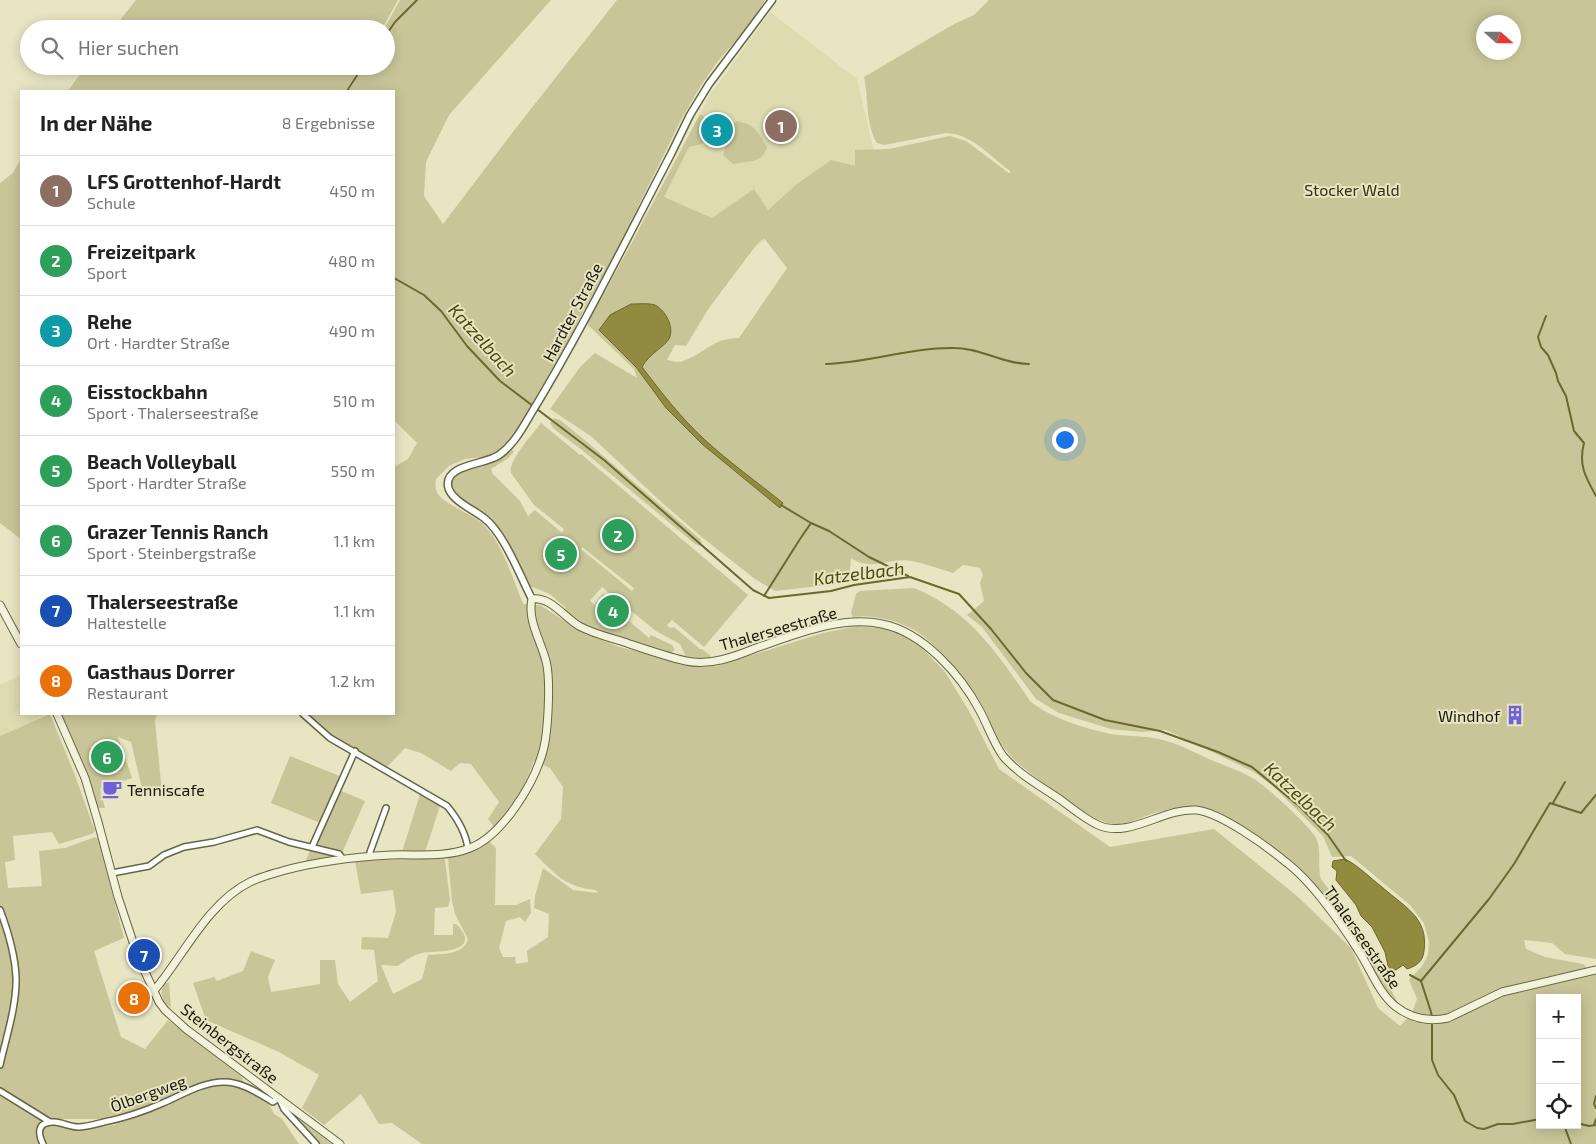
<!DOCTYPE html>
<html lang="de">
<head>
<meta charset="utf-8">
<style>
	body { margin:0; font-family:"Exo 2",sans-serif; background:#f2f2f2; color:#222 }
	.controls { position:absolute; right:15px; bottom:15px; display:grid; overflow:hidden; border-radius:0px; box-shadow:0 2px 12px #0003 }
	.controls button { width:45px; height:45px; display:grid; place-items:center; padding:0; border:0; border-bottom:1px solid #e0e0e0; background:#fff; color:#222; font:25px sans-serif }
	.compass { position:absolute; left:1476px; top:15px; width:45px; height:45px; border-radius:50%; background:#fff; box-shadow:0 2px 12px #0003; rotate:111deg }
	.you { position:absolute; left:1064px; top:439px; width:18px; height:18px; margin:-12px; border:4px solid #fff; border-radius:50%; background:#1a73e8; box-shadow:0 0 0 8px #1a73e833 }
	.badge { display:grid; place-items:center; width:32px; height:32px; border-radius:50%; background:#1a73e8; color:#fff; font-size:16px; font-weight:700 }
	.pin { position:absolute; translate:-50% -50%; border:2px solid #fff; box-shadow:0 1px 5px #0006 }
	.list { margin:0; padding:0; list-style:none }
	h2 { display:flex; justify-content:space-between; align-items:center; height:65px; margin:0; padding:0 20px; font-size:21px }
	h2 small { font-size:16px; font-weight:400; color:#767676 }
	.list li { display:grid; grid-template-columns:32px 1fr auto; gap:15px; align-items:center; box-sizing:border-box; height:70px; padding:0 20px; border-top:1px solid #e0e0e0 }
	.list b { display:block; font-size:19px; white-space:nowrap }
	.list p { margin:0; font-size:16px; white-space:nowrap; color:#767676 }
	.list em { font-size:16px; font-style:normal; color:#767676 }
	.icon { flex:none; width:28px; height:28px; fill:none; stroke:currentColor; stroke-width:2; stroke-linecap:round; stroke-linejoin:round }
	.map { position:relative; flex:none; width:1596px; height:1144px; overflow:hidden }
	.search { position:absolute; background:#fff; box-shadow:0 2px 12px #0003; left:20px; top:20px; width:375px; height:55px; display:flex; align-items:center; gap:12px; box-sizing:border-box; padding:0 18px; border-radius:28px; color:#767676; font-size:19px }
	.panel { position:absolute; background:#fff; box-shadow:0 2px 12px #0003; left:20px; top:90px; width:375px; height:625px; border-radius:0px }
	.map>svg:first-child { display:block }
	.built { fill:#dddbb0 }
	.green { fill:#c8c698; fill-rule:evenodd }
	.water { fill:#908b3e; stroke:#6c682f }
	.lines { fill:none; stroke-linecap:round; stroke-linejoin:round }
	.stream { stroke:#6c682f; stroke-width:2 }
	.minor-casing { stroke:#676546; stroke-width:8 }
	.tertiary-casing { stroke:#676546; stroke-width:9 }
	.secondary-casing { stroke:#676546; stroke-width:9 }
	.minor { stroke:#fff; stroke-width:5 }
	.tertiary { stroke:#fff; stroke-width:6 }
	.secondary { stroke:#f3f2da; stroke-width:7 }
	.labels { text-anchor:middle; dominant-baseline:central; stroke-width:4; stroke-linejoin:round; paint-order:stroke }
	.park-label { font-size:16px; fill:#33310f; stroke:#e7e5c2 }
	.street-label { font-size:16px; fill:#19180b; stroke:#e7e5c2 }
	.poi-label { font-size:16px; fill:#19180b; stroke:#e7e5c2; text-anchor:end }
	.water-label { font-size:18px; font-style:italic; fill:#4e4a0e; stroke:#e7e5c2 }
</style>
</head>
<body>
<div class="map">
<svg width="1596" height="1144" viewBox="0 0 1596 1144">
	<rect width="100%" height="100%" fill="#e7e5c2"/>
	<g class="built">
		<path d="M770,12L857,79L875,156L723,272L691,274L639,228L710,95Z"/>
		<path d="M21,675V714H49L0,736V685Z"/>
	</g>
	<g class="green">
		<path d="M136,0H398L382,29H113Z"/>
		<path d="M400,0H551L449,115L426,162L424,196L443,224L519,124L617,0H765L754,20L718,61L700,87L682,118L608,267L580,317L564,352L521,424L507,444L497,451L484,457L465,459L449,466L436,479C435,484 435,489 438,494C443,503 473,515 483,524C502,543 513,579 523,604L540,605L583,633L620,647L699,667L717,666L823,633L857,626L887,629L904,635L923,649L945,672L969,711L999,769L1110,847L1214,829L1297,896L1351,948L1378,1008L1400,1026L1412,1013L1417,999L1409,980L1422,966L1428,955L1429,942L1424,923L1410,905L1351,856L1332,857L1323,836L1273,786L1254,772L1166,730L1142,732L1111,729L1059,713L1036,699L982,627L967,615L984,601L980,583L983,575L980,568L963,565L953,573C940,569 926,564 912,561C890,557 872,572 851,558L849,581L828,585L775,591L755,579L703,538L659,500L592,437L550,409L580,367L595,353L637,378L634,369L588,325C588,318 603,296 607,288C639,230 670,172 700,114L707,119L714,137L702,144L689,147L664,197L712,218L754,189L768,210L797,184L831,160L855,166V150L889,149L950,136L966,141L1010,174V171C990,156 972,134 946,133L884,145L877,143C865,123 869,99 864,77L954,24L974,15L989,0H1596V959L1565,954L1552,943L1524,940L1526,949L1545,957L1583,964L1593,973L1596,972V1144H422L392,1123L379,1124L361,1094L324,1125L302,1108L319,1075L279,1052L206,1020L193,983L214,977L217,981L243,971L251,951L275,960L268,977L271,992L320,984V960H335L338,984L350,1002L378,981L374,950L361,949L362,937L388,938L396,912L393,890L361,894L355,861L443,858L445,860L450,900L448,907L435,908L434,935H453V924H456C459,927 464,932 465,937C468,954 430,951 422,953C412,955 405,961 398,966L381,965L393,994L422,979L428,955C442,954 464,955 468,939L455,914L452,901L448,859L449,857C464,854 476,849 488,840L496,848L495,905H516L530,899L531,913L525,922L520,917L506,921L499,948L503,957H515L516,964L528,962L527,951L548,937L549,914L534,908L535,896L543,868L573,890L598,893L596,890C565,887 556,875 535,854L561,819L563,787L550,768L534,761L523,789L495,828L488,819L499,802L471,764L460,763L451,771L421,753L405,748L387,767L361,753L357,748L348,745L328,733L306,714H394V467L408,459L417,443L394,420V91H349L364,66H386V29H384ZM1484,22H1514V52H1484ZM764,238L787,268L739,338C712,338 706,353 683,361C679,363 672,361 667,360L675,345L686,346L709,308L757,244ZM1540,998H1577V1125H1540Z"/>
		<path d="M86,66H361L346,91H68Z"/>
		<path d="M737,121C756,125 758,132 767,147C763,164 747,161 733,164L723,155L733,124Z"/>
		<path d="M21,159V539L0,523V183L13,173Z"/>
		<path d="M554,418L560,420L587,442L700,539L702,543L700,546L695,544L582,450L554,429L550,423Z"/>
		<path d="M541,423L580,455L581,454L748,595L704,647L672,620L667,625L670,628L674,627L700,649H702L711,656L710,659L686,657L680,644L656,631L630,610L618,623L595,604L603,594L618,607L625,599L621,603L602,587L590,601L619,625L623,621L626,624L629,621L649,638L651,635L672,645L675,650L669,653L583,625L563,610L566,608L550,594L530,586L525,581L498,528L458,497L451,484C456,469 478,469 492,463C499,459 505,454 511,449L514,452L507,459L491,469L493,474L520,501L528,516L535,510L562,533L564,529L534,505L511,473C508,460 533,434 541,423ZM582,547L634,588L632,591L581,549Z"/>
		<path d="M914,588C969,610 998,654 1030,701C1049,717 1081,727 1106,733C1123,737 1141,735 1159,739C1177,743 1194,752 1211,760C1226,766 1243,772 1256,780C1270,790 1308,824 1316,838C1322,850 1317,867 1321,879L1360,930L1398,1003C1380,991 1368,958 1356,940C1341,918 1323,893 1305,874C1284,852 1255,834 1229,818C1203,801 1174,806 1146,816C1136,820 1124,825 1113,824C1091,822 1041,781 1021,766C999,747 995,730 982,705C970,682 943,652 923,636C905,622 875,614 853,617L851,613L856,594L860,591Z"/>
		<path d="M50,714L74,773L95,831L92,834L59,844L52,832L13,836L15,860L5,862L8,888L42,886L39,851L65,848L95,837L98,839L124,938L94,951L121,1037L145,1049L168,1020L242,1077L246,1091L268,1102L274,1114L282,1119L299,1144H0V736ZM165,1098L170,1105L114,1125L74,1131L63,1119H99L138,1109Z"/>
		<path d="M60,714H157L155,721L162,793L144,797L131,742L118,737L132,778L100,789L105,808H98L77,752Z"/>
		<path d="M290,756L342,777L320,823L271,803Z"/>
		<path d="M339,790L365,801L342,853L318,847L315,845Z"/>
		<path d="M421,791L441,803L425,852H402Z"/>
		<path d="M311,849L337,856L305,862Z"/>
		<path d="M165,983H169L171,1008C163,1003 158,992 165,983Z"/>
		<path d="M292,1114L332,1144H319Z"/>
	</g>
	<g class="water">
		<path d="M631,304C638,304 649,303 655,305C665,310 675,327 669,339C665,346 648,355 642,367C661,392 681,418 705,440C729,462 757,482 783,503L780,508L702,444L666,408L636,367L599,330L610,315Z"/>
		<path d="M1345,859C1359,866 1369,877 1382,887C1403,906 1429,917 1424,951C1423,962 1416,966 1407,969L1403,965L1396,970H1391L1388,966L1385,952L1372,927L1361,916L1356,905L1336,880L1337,871L1332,867L1333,861Z"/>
	</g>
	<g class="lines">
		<g class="stream">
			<path d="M386,35L395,22L417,0"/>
			<path d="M347,91L363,66"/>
			<path d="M394,278L424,295L441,311L467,346L500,381L604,460L753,590L769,598L831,591L854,585L910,577L959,594L991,629L1026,673L1053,700L1105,720L1160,731L1218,752L1252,767L1300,807L1328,835L1346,861"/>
			<path d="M1546,316L1538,337L1541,347L1548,355L1556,373L1558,381L1566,396L1574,431L1584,443C1578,465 1586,478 1596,496"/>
			<path d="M826,364C869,363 911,347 955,348C981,348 1003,364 1029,364"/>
			<path d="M781,505L811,523L829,531L869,557L908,576"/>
			<path d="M764,596L800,539L811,523"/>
			<path d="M1553,803L1565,782"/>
			<path d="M1410,975L1421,981L1431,1012L1432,1017"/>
			<path d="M1421,981L1489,899L1514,864L1550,803L1581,813L1596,795"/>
			<path d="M1432,1022V1060L1438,1075L1454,1095L1465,1121L1477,1128L1484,1129L1498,1124H1513L1540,1119"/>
			<path d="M1596,1096L1594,1104L1596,1108"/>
			<path d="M1577,1123L1589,1126L1596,1125"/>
			<path d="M1564,1125L1571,1144"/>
			<path d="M1594,1125L1596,1119"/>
		</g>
		<defs>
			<g id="minor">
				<path d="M303,714L330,738L447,806C457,818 466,833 468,849"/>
				<path d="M312,847L355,751"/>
				<path d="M370,856V852L386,808"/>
				<path d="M112,873L149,866L164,855L184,847L214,842L257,830L289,842L339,854L342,858"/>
				<path d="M0,910C8,931 15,955 16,977C17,1005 6,1038 0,1065"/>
				<path d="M0,1091L50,1122"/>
				<path d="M43,1144C40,1138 37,1128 44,1124C54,1118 68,1127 78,1127C86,1127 96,1124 104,1122C124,1118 145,1111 163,1103C182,1095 202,1082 224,1082C242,1082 258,1093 273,1102L279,1098L284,1109L316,1144"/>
			</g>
			<path id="tertiary" d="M532,599C520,576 504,533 484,518C474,510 450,500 448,486C445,464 485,465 499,455C512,446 521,431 529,417C581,332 625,242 671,154L690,115L709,84L772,0"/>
			<g id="secondary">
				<path d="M0,605L21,644"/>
				<path d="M57,714L85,778L98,822L118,897L138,957L159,1002L165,1010L186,1029L340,1144"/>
				<path d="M153,992C183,957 207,903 250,882C260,877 272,874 282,871C318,861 354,857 391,855C417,854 445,858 470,848C502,836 534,784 543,751C548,733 551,680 546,661C541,641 527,620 532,599C550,596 564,617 579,626C592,633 607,637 621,641C642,648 664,656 686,661C710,666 734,657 756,648C794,635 842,615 882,624C923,632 961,675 980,711C988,726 993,742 1003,756C1018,774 1042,787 1061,800C1073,809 1085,819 1098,825C1129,839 1163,808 1196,810C1220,812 1268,847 1287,863C1312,882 1341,923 1358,950C1370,968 1378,992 1395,1006C1410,1018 1429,1022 1448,1018L1502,992L1596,970"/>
			</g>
		</defs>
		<use href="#minor" class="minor-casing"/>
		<use href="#tertiary" class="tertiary-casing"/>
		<use href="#secondary" class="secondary-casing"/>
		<use href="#minor" class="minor"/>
		<use href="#tertiary" class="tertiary"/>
		<use href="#secondary" class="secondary"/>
	</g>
	<defs>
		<symbol id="building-bare" viewBox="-9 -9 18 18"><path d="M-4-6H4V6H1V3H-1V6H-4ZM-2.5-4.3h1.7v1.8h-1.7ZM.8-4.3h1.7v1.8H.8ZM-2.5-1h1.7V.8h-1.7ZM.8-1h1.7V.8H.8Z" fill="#7060db" stroke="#e7e5c2" stroke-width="2.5" paint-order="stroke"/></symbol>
		<symbol id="cafe-bare" viewBox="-9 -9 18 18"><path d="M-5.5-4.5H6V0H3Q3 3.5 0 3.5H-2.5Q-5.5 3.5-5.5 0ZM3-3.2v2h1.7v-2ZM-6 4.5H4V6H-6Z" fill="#7060db" stroke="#e7e5c2" stroke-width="2.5" paint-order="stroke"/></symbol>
	</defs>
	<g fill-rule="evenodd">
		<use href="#building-bare" x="1501" y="701" width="28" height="28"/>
		<use href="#cafe-bare" x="98" y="775" width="28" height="28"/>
	</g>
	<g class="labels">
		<g class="park-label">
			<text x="1352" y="189">Stocker Wald</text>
		</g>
		<g class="street-label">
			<text transform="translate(572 312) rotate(-62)">Hardter Straße</text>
			<text transform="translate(778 628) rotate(-16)">Thalerseestraße</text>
			<text transform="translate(1363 937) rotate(55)">Thalerseestraße</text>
			<text transform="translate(230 1043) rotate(38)">Steinbergstraße</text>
			<text transform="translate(148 1093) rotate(-20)">Ölbergweg</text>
		</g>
		<g class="poi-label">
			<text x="1500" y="715">Windhof</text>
			<text x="127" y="789" text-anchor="start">Tenniscafe</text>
		</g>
		<g class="water-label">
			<text transform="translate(483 340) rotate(48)">Katzelbach</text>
			<text transform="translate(859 573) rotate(-7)">Katzelbach</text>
			<text transform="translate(1301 796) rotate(43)">Katzelbach</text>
		</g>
	</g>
</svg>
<div class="controls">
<button>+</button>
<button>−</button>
<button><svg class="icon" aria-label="locate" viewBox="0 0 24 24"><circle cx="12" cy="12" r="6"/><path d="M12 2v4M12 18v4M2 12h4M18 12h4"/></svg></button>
</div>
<svg class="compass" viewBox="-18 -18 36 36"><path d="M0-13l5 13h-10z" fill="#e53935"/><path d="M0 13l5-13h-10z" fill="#767676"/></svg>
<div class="you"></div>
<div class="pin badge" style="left:781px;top:126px;background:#8d6e63">1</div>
<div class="pin badge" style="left:618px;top:535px;background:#2e9e5b">2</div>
<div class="pin badge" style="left:717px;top:130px;background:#0f9aa8">3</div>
<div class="pin badge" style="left:613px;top:611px;background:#2e9e5b">4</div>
<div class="pin badge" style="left:561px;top:554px;background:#2e9e5b">5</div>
<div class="pin badge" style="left:107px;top:757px;background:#2e9e5b">6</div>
<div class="pin badge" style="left:144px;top:955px;background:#1a4fb4">7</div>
<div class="pin badge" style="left:134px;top:998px;background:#e8710a">8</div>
<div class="search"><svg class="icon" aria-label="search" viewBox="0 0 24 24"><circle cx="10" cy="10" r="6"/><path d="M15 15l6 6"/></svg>Hier suchen</div>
<section class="panel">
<h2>In der Nähe<small>8 Ergebnisse</small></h2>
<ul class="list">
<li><span class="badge" style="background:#8d6e63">1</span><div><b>LFS Grottenhof-Hardt</b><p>Schule</p></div><em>450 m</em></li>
<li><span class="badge" style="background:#2e9e5b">2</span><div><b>Freizeitpark</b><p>Sport</p></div><em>480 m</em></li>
<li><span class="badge" style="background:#0f9aa8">3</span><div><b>Rehe</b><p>Ort · Hardter Straße</p></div><em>490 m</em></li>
<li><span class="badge" style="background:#2e9e5b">4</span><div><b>Eisstockbahn</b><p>Sport · Thalerseestraße</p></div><em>510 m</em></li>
<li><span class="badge" style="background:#2e9e5b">5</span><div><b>Beach Volleyball</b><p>Sport · Hardter Straße</p></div><em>550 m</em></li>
<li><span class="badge" style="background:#2e9e5b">6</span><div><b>Grazer Tennis Ranch</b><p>Sport · Steinbergstraße</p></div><em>1.1 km</em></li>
<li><span class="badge" style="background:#1a4fb4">7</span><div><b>Thalerseestraße</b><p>Haltestelle</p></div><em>1.1 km</em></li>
<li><span class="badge" style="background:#e8710a">8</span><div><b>Gasthaus Dorrer</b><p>Restaurant</p></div><em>1.2 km</em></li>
</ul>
</section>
</div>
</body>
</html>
